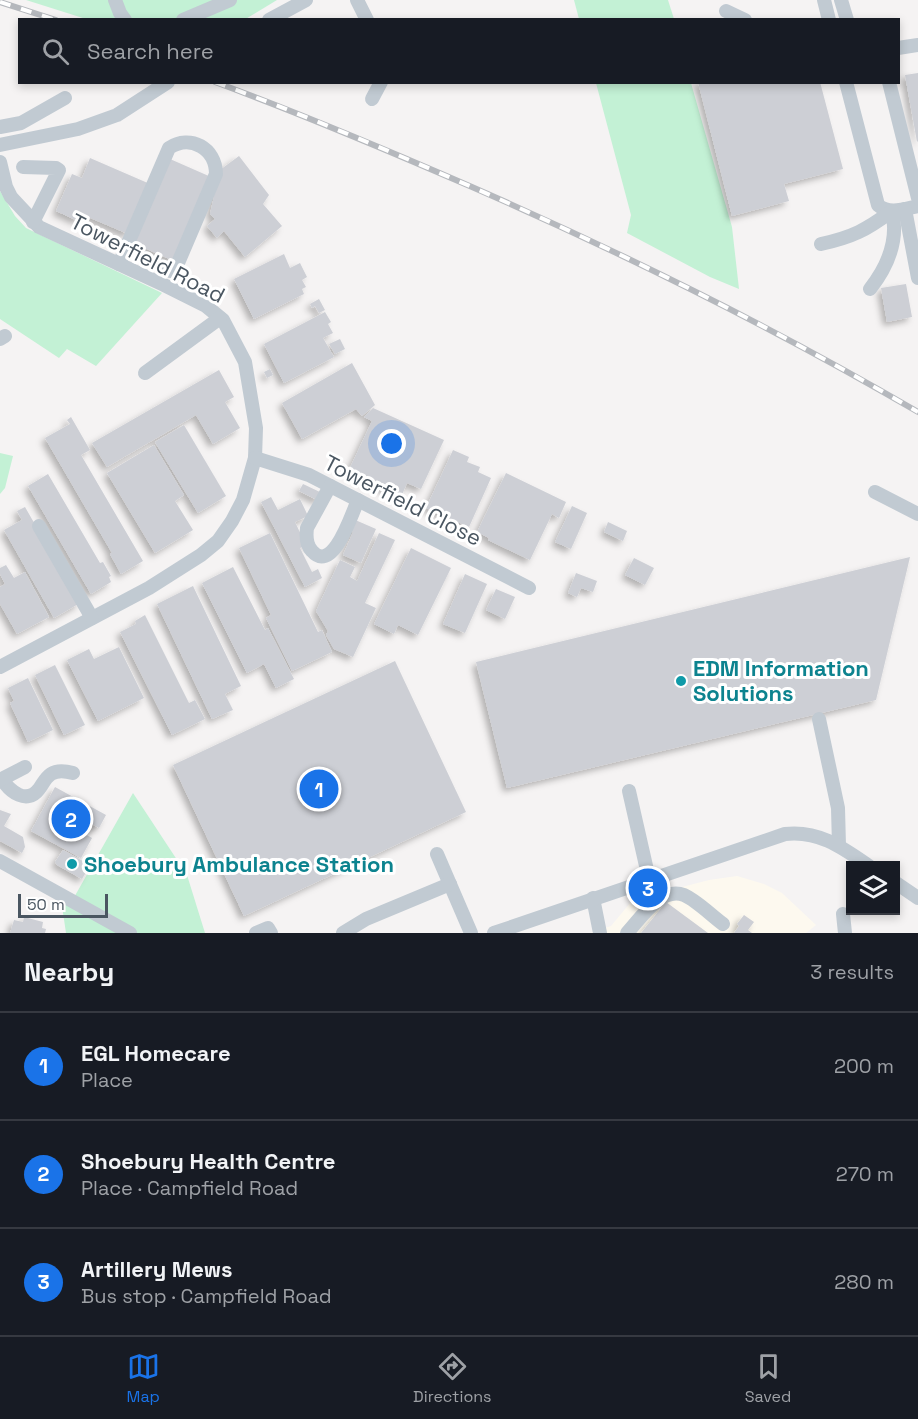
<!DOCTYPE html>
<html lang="en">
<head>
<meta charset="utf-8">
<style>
	body { margin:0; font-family:"Space Grotesk",sans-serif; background:#242831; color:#f1f3f6 }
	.controls { position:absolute; right:18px; bottom:18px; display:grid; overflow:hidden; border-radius:0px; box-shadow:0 3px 9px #0003 }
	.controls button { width:54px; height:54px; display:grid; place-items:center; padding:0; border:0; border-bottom:2px solid #363941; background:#171b24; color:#f1f3f6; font:30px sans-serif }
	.scale { position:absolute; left:18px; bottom:15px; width:90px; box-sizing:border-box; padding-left:6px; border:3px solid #4a5661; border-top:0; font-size:16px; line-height:21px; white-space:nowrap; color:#4a5661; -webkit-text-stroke:4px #fff; paint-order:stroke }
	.you { position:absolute; left:392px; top:444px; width:21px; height:21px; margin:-15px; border:4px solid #fff; border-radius:50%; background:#1a73e8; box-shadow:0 0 0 9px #1a73e833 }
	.badge { display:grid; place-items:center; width:39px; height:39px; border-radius:50%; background:#1a73e8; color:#fff; font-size:20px; font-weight:700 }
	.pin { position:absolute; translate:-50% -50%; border:3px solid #fff; box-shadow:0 2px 6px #0006 }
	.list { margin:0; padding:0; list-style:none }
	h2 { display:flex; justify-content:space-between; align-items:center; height:78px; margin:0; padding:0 24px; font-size:26px }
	h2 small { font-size:20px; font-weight:400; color:#9ea1a6 }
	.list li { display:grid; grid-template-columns:39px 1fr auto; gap:18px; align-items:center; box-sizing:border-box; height:108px; padding:0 24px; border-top:2px solid #363941 }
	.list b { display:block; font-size:22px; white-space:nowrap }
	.list p { margin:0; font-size:20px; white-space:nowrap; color:#9ea1a6 }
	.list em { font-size:20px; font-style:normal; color:#9ea1a6 }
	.icon { flex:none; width:33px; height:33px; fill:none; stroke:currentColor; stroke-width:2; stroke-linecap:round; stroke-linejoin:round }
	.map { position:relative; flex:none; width:918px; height:933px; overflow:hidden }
	.search { position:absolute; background:#171b24; box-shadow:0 3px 9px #0003; left:18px; right:18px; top:18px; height:66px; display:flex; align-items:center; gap:15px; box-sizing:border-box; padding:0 21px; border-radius:0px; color:#9ea1a6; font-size:22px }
	.sheet { height:402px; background:#171b24 }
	nav { display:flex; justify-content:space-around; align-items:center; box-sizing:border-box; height:84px; border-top:2px solid #363941; background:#171b24; font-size:16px; color:#9ea1a6 }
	nav a { display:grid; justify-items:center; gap:3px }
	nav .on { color:#1a73e8 }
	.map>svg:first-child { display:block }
	.commercial { fill:#fdf9ef }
	.green { fill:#c3f1d5 }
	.building { fill:#cdcfd5; filter:url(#shadow) }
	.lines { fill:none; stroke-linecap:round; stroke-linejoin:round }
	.minor { stroke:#c1cad2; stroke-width:14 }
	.rail-casing { stroke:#b5b8bd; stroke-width:6 }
	.rail { stroke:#fff; stroke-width:4; stroke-dasharray:11; stroke-linecap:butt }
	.culture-dot { fill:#0f9aa8; stroke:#fff; stroke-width:2 }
	.labels { text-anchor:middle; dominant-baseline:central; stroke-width:6; stroke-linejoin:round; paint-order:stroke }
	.street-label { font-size:22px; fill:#4a5661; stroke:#fff }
	.culture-label { font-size:22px; font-weight:bold; fill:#0d838f; stroke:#fff; text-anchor:start }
</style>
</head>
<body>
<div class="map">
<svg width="918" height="933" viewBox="0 0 918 933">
	<defs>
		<filter id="shadow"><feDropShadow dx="-4" dy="4" stdDeviation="3" flood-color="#0004"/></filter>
	</defs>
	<rect width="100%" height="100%" fill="#f5f3f3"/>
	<path class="commercial" d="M737,876L764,884L782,893L816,925L806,933H590L611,926L631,902L640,898L709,880Z"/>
	<g class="green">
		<path d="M26,0H277L244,20L86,19Z"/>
		<path d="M574,0H668L674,19H579Z"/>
		<path d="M596,83H691L732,227L739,289L710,277L627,233L631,215Z"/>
		<path d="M0,191L15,216L26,228L162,293L96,366L67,349L59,358L0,319Z"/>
		<path d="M0,453L13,456L5,488L0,494Z"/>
		<path d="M133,793L187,875L205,933H66L62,906L72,901Z"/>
	</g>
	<g class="building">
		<path d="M918,73V141L917,142L905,75Z"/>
		<path d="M698,82H820L843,169L784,184L789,201L732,216Z"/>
		<path d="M239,156L269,195L263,204L282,226L245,257L224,231L217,238L207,226L215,219L210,214L220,170Z"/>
		<path d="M90,158L150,184L128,234L81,214L78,221L56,211L72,174L82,178Z"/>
		<path d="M170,159L211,177L176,262L133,243Z"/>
		<path d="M284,254L290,268L300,263L307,277L302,280L306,287L302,289L304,294L254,319L234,279Z"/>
		<path d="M906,284L912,317L887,322L881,288Z"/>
		<path d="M319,299L325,310L319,313L315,306L312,308L310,304Z"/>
		<path d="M325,312L331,322L328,324L333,333L323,338L334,357L284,383L264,344Z"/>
		<path d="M340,339L345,349L335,354L329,344Z"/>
		<path d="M352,363L375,405L362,416L356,409L302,439L282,403Z"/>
		<path d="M270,369L273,375L267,378L264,372Z"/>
		<path d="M219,370L234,397L225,402L240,428L213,444L196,415L107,467L92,443Z"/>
		<path d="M373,408L444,440L421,489L407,483L401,497L348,472L372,421L364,417Z"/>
		<path d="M71,417L90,450L81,455L143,561L121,574L110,554L112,553L45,438L70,424L67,420Z"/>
		<path d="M184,425L226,496L198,513L155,442Z"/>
		<path d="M154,445L184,495L175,501L193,530L155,553L107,473Z"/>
		<path d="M453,450L469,457L467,462L480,467L478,472L491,478L469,527L426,508Z"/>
		<path d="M506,473L566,502L559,518L552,514L530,560L488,540L489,538L477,532Z"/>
		<path d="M48,474L100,563L103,562L111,576L109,577L111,582L91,594L28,486Z"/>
		<path d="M303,484L322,493L319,501L299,491Z"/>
		<path d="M271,497L278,510L300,499L308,516L295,522L306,545L300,548L312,572L318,569L322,578L305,587L261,502Z"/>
		<path d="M572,506L587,513L571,549L555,542Z"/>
		<path d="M25,507L80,603L54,618L4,530L22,520L17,511Z"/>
		<path d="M353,519L376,529L361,563L343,555L353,532L348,530Z"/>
		<path d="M608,522L627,531L623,541L604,532Z"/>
		<path d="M270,533L318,632L322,630L332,652L292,671L266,618L271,615L239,548Z"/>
		<path d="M379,533L395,540L365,603L376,608L353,657L334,649L326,635L328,631L316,611L340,560L355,567L350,577L357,581Z"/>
		<path d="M411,548L451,568L418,635L398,625L394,634L374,624Z"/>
		<path d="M910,557L876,700L507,788L476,662Z"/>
		<path d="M634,558L654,568L645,585L625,575Z"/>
		<path d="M6,565L14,578L25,572L49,617L17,634L0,604V587L5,584L0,574V568Z"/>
		<path d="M233,567L265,630L268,628L294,679L276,688L264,664L247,673L202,583Z"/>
		<path d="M576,573L597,581L593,592L581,588L577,597L568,593Z"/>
		<path d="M465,574L487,584L465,633L443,624Z"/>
		<path d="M193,586L241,686L225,694L233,710L212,719L157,604Z"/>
		<path d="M496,589L515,597L505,619L486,610Z"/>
		<path d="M145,615L189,703L195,700L205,719L172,735L120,632L136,624L135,621Z"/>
		<path d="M119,647L144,698L98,721L67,660L89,649L94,659Z"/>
		<path d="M395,661L466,812L244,916L173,765Z"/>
		<path d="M55,665L85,725L64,735L35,675Z"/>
		<path d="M28,678L53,730L28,742L10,703L14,701L8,688Z"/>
		<path d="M55,787L106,815L99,828L90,823L85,834L92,838L81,858L31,831Z"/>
		<path d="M0,810L11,814L4,826L23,837L25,847L22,853L0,841Z"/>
		<path d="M63,850L90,865L82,879L57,865L55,862Z"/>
		<path d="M666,902L708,933H641Z"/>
		<path d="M744,915L754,922L748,930L752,933H734L739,926L737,924Z"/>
		<path d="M24,917L43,922L42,928L46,929L45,933H10L14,920L23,922Z"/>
	</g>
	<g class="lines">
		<g class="minor">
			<path d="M115,0L120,13L125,20"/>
			<path d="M357,0L367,20"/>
			<path d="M824,0L829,20"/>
			<path d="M841,0L847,20"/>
			<path d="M726,11L745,20"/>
			<path d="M183,20L230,0"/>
			<path d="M269,20L306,0"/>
			<path d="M898,48L918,45"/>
			<path d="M846,82L878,205C889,215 904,209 918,206"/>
			<path d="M889,82L918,198"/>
			<path d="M372,99L381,82"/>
			<path d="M0,127L21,123L65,98"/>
			<path d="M0,145L78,129L117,115L168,82"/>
			<path d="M0,162L6,187L11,197L39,227L164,285L206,306L223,320L245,362L256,428L255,458L243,500L232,521L218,541L201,555L149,588L0,667"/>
			<path d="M23,167L56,168L59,170L33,222"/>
			<path d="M905,209L918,278"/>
			<path d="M821,244C853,237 866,230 892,211C899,240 888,266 870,289"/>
			<path d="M119,264L169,148C190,134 216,148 216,174L175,270L170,271L126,249"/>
			<path d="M0,339L5,336"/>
			<path d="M145,373L220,318"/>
			<path d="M255,458L309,475L529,588"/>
			<path d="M330,486L307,528C306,536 306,545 312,551C333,575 352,513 358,500"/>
			<path d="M875,492L918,514"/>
			<path d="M39,526L92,618"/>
			<path d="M819,719L838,808L839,846"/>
			<path d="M2,779C10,792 27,805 39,789C43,784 45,778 51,774C57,770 66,771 73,773"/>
			<path d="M0,780L25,767"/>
			<path d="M629,791L649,879"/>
			<path d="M437,854L471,933"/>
			<path d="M0,861L130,933"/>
			<path d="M896,883L918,898"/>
			<path d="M593,898L600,933"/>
			<path d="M843,914L845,933"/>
			<path d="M256,933L268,928L271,933"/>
			<path d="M343,933L366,919L450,884"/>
			<path d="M494,933L785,834C819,830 843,848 869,866"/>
			<path d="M627,933C640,919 661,886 684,895C696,900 712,916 723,924"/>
		</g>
		<defs>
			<g id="rail">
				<path d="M0,2L56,20"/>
				<path d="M215,82C302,114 387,150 472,187C625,254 774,328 918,412"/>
			</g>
		</defs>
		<use href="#rail" class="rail-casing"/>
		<use href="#rail" class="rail"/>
	</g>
	<g class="culture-dot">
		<circle cx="681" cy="681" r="6"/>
		<circle cx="72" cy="864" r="6"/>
	</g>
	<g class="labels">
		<g class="street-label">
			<text transform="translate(148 258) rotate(27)">Towerfield Road</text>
			<text transform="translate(403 500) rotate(27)">Towerfield Close</text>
		</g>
		<g class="culture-label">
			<text x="693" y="668">EDM Information<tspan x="693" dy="25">Solutions</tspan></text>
			<text x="84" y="864">Shoebury Ambulance Station</text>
		</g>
	</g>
</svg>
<div class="controls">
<button><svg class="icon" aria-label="layers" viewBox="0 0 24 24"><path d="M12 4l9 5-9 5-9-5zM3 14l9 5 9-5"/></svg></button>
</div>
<div class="scale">50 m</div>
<div class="you"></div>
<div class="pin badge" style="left:319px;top:789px">1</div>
<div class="pin badge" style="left:71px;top:819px">2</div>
<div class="pin badge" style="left:648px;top:888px">3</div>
<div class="search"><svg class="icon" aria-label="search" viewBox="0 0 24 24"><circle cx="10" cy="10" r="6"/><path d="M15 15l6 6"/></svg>Search here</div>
</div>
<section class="sheet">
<h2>Nearby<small>3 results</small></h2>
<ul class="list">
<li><span class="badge">1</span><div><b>EGL Homecare</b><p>Place</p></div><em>200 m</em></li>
<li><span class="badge">2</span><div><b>Shoebury Health Centre</b><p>Place · Campfield Road</p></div><em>270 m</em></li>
<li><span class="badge">3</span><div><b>Artillery Mews</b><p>Bus stop · Campfield Road</p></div><em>280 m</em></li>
</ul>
</section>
<nav>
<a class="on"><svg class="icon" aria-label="map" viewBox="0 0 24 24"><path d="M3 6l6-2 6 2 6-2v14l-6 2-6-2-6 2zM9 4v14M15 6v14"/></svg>Map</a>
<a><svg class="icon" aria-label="directions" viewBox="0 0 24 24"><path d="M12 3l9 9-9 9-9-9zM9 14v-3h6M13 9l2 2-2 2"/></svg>Directions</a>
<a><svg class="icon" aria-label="saved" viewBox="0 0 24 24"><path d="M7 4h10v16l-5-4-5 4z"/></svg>Saved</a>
</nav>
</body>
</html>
